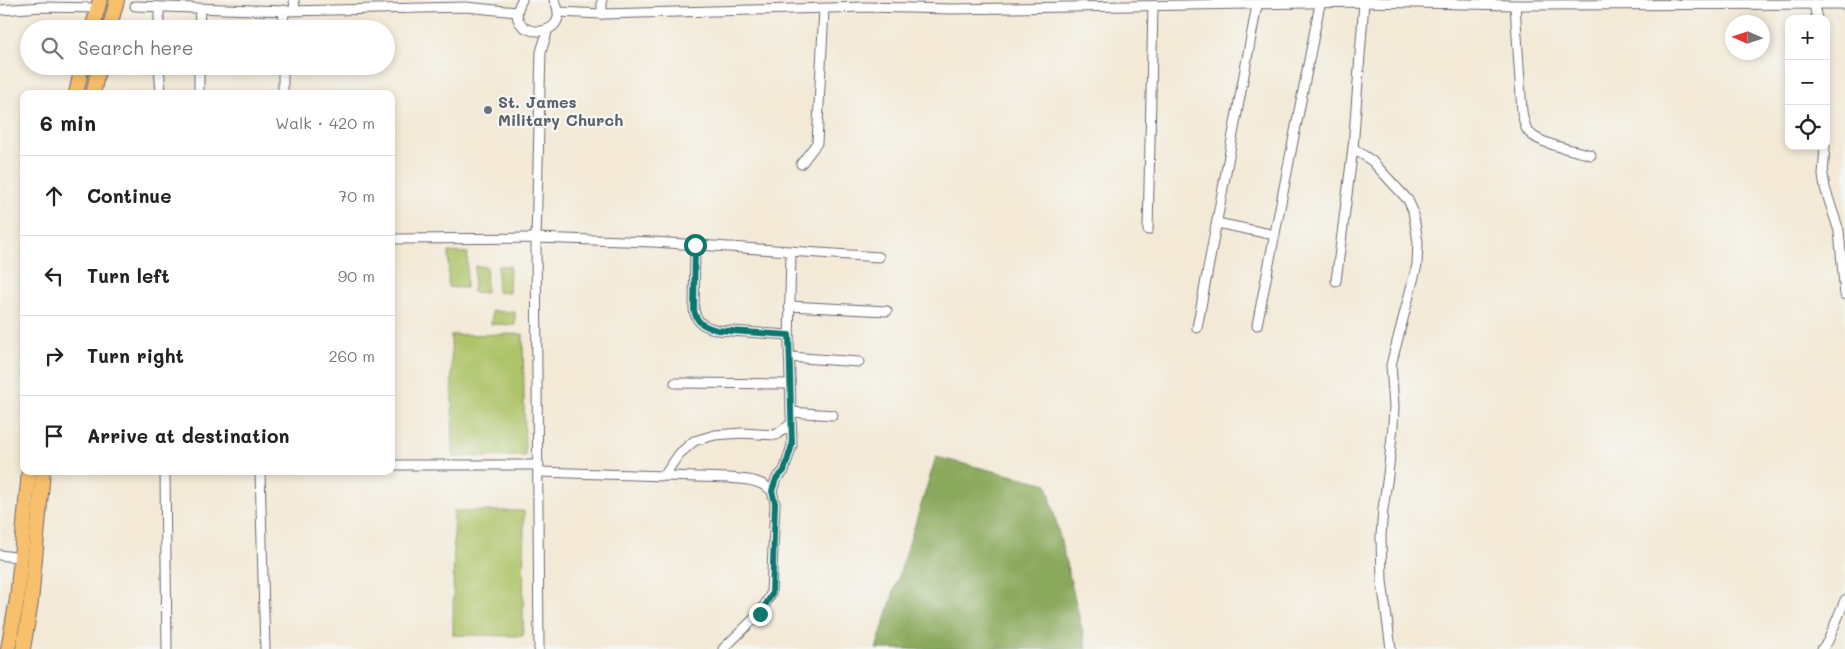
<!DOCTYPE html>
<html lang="en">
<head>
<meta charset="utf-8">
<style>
	body { margin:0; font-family:Mali,sans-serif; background:#f2f2f2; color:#222 }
	.controls { position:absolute; right:15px; top:15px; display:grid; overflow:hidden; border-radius:10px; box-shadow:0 2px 8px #0003 }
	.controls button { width:45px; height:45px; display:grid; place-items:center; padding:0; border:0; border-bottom:1px solid #e0e0e0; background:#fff; color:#222; font:25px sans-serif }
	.compass { position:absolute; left:1725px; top:15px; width:45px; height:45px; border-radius:50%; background:#fff; box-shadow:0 2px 8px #0003; rotate:273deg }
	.stop { position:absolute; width:15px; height:15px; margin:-11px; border:4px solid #0f766e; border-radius:50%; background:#fff }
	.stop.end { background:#0f766e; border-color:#fff; box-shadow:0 1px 5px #0008 }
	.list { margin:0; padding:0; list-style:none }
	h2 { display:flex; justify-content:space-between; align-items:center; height:65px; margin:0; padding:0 20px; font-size:21px }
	h2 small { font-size:16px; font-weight:400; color:#767676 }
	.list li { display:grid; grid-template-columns:32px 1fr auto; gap:15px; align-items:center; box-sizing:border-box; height:80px; padding:0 20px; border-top:1px solid #e0e0e0 }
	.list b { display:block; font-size:19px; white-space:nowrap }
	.list em { font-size:16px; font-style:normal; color:#767676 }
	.icon { flex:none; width:28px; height:28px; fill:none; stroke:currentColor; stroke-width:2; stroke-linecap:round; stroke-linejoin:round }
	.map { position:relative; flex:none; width:1845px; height:649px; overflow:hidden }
	.search { position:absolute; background:#fff; box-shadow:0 2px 8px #0003; left:20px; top:20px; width:375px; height:55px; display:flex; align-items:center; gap:12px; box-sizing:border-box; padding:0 18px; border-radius:28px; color:#767676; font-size:19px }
	.panel { position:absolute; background:#fff; box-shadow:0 2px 8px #0003; left:20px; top:90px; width:375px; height:385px; border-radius:10px }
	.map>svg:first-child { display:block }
	.green { fill:#adc368; stroke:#687252 }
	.forest { fill:#8aa95c; stroke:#56664c }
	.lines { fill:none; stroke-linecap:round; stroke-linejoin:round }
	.minor-casing { stroke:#6b6871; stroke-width:11 }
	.primary-casing { stroke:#6b6871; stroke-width:16 }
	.minor { stroke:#fff; stroke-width:9 }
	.primary { stroke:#f8bf6c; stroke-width:14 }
	.route { stroke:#0f766e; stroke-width:6 }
	.worship-dot { fill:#6b7280; stroke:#f6f6f2; stroke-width:2 }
	.labels { text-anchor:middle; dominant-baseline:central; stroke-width:4.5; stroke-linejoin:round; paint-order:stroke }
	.worship-label { font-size:16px; font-weight:bold; fill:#5b616d; stroke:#f6f6f2; text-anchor:start }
</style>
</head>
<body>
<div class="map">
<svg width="1845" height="649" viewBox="0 0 1845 649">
	<rect width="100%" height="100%" fill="#f6f6f2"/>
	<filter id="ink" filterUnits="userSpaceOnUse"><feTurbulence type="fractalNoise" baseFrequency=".02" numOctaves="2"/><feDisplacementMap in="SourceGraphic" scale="10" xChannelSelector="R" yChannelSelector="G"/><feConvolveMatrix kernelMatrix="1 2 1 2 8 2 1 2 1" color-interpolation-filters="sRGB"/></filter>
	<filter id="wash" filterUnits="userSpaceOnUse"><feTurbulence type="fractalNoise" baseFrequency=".0096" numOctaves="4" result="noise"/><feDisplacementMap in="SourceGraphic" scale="20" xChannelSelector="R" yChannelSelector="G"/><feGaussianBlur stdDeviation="1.12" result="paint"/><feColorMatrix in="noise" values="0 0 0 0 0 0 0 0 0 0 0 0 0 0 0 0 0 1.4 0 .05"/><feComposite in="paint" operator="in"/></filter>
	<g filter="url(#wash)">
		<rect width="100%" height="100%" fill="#f3e9d6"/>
		<g class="green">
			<path d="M449,252L468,253L466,288L448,287Z"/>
			<path d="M475,266L487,267L486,293L473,292Z"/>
			<path d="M498,266H510L509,293L497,292Z"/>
			<path d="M492,311L515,312V325L491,324Z"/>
			<path d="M523,334L525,456L453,457L451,335Z"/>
			<path d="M454,511H524L523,636L453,635Z"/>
		</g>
		<path class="forest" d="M936,457L1047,484L1087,649H876Z"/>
	</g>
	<g filter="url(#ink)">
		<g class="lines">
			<defs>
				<g id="minor">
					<path d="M294,0L295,10"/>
					<path d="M522,0C498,41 577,42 554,0"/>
					<path d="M1814,4L1817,19"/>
					<path d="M1515,5L1522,112C1523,117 1524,123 1526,128C1533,144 1575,150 1591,155"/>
					<path d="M135,6L288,11L466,7L517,12"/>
					<path d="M0,10L43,7L98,8"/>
					<path d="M558,12L602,14L865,7L953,9L1364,2L1515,5L1845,4"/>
					<path d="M602,14V0"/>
					<path d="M159,29V7"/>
					<path d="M199,29L200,9"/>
					<path d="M283,29L284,10"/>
					<path d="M159,66L161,94"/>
					<path d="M199,66V94"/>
					<path d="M283,66V94"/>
					<path d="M1825,146L1823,175L1825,188L1839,231L1845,295"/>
					<path d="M1353,148L1372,161L1408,200L1413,211L1418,242L1417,265L1391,365L1394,406L1393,426L1388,475L1383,509L1381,536L1382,581L1391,649"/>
					<path d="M801,164L817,143L824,9"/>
					<path d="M1217,223L1275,235"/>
					<path d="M1148,230L1153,6"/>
					<path d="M391,239L536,238L653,242L879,257"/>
					<path d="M695,245L694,310C697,324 704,326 717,330L789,335"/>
					<path d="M1336,281L1353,148L1364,2"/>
					<path d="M789,306L887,311"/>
					<path d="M1257,325L1320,4"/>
					<path d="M1197,328L1257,5"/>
					<path d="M789,357L859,362"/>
					<path d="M675,383L790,384"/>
					<path d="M791,412L833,415"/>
					<path d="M391,465H539"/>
					<path d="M165,471L167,649"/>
					<path d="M260,471L265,649"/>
					<path d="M539,472L729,478C746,480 759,479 772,491"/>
					<path d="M664,476L679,454L694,441L715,435L742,433L776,435L791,424"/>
					<path d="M0,555L21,558"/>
					<path d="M539,649L536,238L541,52L548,29"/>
					<path d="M723,649L760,613L771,594L775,503L772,491L776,479L784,471L792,445L789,343L791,251"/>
					<path d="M1822,649L1828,641L1845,600"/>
				</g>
				<g id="primary">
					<path d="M92,29L100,0"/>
					<path d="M109,29L117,0"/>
					<path d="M76,94L82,66"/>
					<path d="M93,94L99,66"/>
					<path d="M8,649L17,599L29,471"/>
					<path d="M23,649L31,602L43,471"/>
				</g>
			</defs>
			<use href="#minor" class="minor-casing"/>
			<use href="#primary" class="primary-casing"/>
			<use href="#minor" class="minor"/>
			<use href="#primary" class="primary"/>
		</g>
	</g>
	<g class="lines" filter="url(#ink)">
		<path class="route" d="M695,245L694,310C697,324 704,326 717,330L789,335L792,445L784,471L776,479L772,491L775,503L772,594L760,614"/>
	</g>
	<circle class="worship-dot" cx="488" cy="110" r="5"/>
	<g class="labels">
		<g class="worship-label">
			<text x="498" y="101">St. James<tspan x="498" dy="18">Military Church</tspan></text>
		</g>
	</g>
</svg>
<div class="controls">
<button>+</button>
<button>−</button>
<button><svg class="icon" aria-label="locate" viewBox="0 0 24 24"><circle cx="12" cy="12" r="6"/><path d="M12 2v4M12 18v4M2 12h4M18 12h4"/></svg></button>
</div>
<svg class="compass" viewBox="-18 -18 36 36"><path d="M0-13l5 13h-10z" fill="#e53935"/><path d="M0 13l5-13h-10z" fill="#767676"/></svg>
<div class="stop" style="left:695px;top:245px"></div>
<div class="stop end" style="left:760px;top:614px"></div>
<div class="search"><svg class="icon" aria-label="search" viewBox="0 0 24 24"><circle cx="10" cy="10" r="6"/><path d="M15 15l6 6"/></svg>Search here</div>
<section class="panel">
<h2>6 min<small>Walk · 420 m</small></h2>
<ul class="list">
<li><svg class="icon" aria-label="ahead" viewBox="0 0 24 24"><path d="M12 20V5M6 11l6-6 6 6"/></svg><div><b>Continue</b></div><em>70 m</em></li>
<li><svg class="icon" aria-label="left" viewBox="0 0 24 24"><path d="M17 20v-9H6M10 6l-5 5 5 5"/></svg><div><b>Turn left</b></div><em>90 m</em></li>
<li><svg class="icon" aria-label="right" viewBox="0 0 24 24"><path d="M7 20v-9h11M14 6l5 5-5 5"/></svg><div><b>Turn right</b></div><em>260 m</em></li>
<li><svg class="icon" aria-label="arrive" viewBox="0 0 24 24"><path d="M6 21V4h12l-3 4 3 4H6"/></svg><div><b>Arrive at destination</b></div></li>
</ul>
</section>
</div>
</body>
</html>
